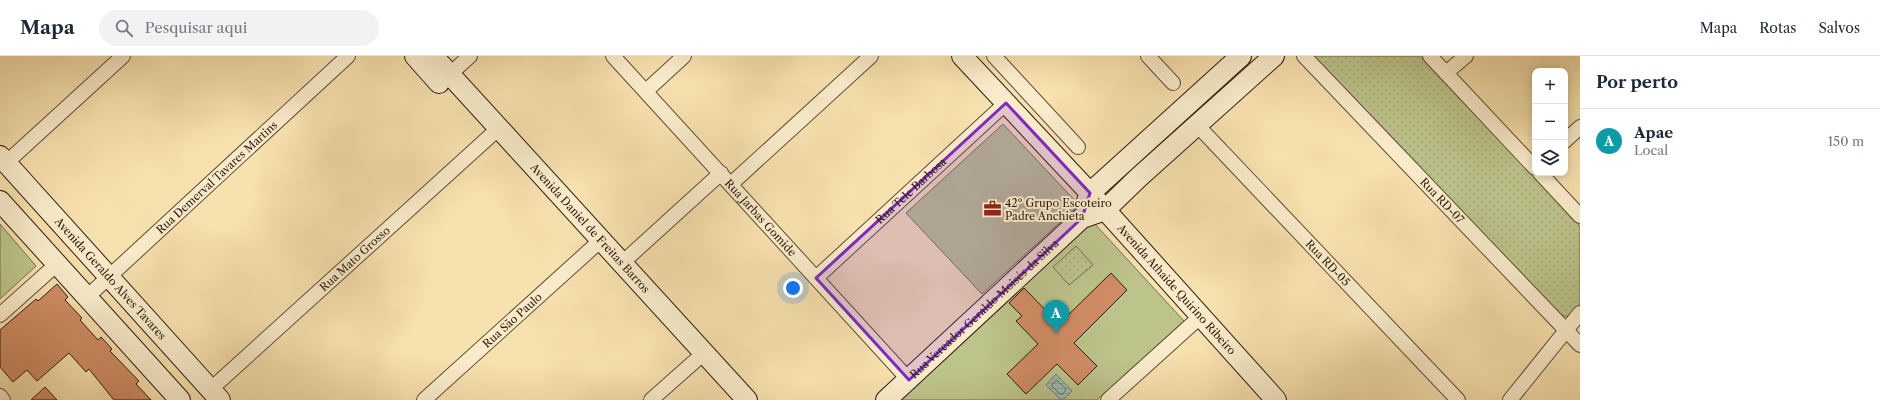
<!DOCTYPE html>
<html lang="pt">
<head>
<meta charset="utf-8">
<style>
	body { margin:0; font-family:"Libre Caslon Text",serif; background:#f2f2f3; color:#1f2937 }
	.controls { position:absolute; right:12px; top:12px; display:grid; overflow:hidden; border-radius:8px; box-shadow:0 2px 10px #0003 }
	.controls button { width:36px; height:36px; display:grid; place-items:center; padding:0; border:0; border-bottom:1px solid #e0e1e3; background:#fff; color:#1f2937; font:20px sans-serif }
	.you { position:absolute; left:793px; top:232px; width:14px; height:14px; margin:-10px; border:3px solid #fff; border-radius:50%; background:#1a73e8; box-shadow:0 0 0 6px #1a73e833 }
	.badge { display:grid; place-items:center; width:26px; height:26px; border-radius:50%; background:#8f2418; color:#fff; font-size:13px; font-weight:700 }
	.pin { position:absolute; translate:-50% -33px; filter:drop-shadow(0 1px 2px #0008) }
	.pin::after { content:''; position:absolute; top:21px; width:14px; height:12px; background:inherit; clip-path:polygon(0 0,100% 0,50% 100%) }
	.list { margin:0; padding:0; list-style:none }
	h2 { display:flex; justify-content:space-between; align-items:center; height:52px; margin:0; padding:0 16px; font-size:17px }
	h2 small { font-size:13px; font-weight:400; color:#747a83 }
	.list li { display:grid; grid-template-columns:26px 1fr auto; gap:12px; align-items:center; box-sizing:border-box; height:64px; padding:0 16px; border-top:1px solid #e0e1e3 }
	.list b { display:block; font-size:15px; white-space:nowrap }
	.list p { margin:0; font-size:13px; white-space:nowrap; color:#747a83 }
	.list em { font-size:13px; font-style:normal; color:#747a83 }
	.icon { flex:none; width:22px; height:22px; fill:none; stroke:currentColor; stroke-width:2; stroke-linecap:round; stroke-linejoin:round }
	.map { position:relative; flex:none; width:1580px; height:344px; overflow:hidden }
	header { display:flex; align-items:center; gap:24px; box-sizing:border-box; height:56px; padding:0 20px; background:#fff; border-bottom:1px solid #e0e1e3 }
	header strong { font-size:19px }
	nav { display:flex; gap:22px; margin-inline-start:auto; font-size:14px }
	.search { width:280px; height:36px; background:#f2f2f3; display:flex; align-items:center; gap:10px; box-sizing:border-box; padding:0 14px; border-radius:22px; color:#747a83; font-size:15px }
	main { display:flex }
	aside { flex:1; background:#fff }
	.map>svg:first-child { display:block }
	.grass { fill:#bcc38b; stroke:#746f4c }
	.park { fill:url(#park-dots); stroke:#746f4c }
	.water { fill:url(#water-rules); stroke:#717c71 }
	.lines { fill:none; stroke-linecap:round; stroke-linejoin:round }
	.shore { stroke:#666c60; stroke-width:1 }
	.building { fill:#cf8c65; stroke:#2d1b0e }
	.street-casing { stroke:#604c36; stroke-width:16 }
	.secondary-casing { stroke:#2d1b0e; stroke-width:22 }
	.street { stroke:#faeccb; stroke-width:14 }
	.secondary { stroke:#faeccb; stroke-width:20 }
	.marked { fill:#7b2cbf; fill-opacity:0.2; stroke:#7b2cbf; stroke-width:3; stroke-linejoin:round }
	.labels { text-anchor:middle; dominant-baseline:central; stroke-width:4; stroke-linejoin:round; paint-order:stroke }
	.street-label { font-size:11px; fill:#2d1b0e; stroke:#faeccb }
	.poi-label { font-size:11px; fill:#2d1b0e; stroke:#faeccb; text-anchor:start }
</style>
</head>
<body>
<header>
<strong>Mapa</strong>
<div class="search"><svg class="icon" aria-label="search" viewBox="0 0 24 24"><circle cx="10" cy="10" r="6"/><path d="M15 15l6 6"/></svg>Pesquisar aqui</div>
<nav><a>Mapa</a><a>Rotas</a><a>Salvos</a></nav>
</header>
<main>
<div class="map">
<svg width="1580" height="344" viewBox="0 0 1580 344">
	<defs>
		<pattern id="park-dots" width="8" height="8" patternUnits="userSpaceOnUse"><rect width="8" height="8" fill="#bcc38b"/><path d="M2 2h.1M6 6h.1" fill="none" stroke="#a2a777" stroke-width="1.8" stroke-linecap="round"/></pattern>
		<pattern id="water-rules" width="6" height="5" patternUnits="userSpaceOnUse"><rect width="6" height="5" fill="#9fbcb3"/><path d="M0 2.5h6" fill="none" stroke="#89a199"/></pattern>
	</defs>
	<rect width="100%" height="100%" fill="#f7e1af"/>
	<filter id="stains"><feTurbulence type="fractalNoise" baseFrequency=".005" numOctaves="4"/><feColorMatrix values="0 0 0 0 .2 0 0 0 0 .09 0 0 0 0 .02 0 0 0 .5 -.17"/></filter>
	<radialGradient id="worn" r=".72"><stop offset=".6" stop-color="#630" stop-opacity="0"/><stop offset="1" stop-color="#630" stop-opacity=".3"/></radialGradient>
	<g class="grass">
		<path d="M1003,68L1079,149L982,238L906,157Z"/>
		<path d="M1093,166L1184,265L1097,344H896Z"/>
		<path d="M0,168L36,210L0,243Z"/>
	</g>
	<g class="park">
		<path d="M1314,0H1420L1580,170V252L1570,261L1559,259Z"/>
		<path d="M1076,190L1093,209L1069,229L1053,211Z"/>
	</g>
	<path class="water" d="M1056,318L1072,335L1063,344H1061L1046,329Z"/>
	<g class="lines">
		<path class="shore" d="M1055,325H1058L1066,333L1063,338H1060L1052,330Z"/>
	</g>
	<g class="building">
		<path d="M1111,217L1127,234L1074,287L1097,310L1078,329L1057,308L1026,338L1007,318L1038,288L1016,265L1022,260L1009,247L1024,232L1059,268Z"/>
		<path d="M57,228L68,241L65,244L82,262L80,264L98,284L101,281L112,293L110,295L139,325L136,328L151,344H114L89,313L86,316L69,297L37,325L27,314L13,326L0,311V274L36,243L38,245Z"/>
		<path d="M45,331L57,344H31Z"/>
	</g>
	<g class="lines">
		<defs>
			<g id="street">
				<path id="s1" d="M613,0L909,324"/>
				<path d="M994,0L1078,91"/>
				<path d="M1148,0L1173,27"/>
				<path id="s2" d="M1304,0L1580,289"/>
				<path d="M1430,0L1535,112"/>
				<path d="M1446,17L1466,0"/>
				<path d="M450,18L470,0"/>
				<path d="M646,35L684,0"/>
				<path id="s3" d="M1197,69L1458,344"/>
				<path d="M1565,85L1580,71"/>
				<path d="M6,107L123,0"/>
				<path d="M1540,117L1580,160"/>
				<path d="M731,128L871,0"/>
				<path d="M622,207L721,117"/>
				<path id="s4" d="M816,222L1006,47"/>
				<path id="s5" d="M86,242L348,0"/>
				<path d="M0,259L57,208"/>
				<path id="s6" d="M211,333L499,72"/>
				<path d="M0,340L3,344"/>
				<path id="s7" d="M424,344L601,184"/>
				<path d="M651,344L704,297"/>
				<path d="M1108,344L1201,260"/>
				<path d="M1510,344L1580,257"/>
			</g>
			<g id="secondary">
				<path d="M415,0L439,27"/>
				<path id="s8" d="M433,0L747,344"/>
				<path id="s9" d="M962,0L1090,137L1276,344"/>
				<path id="s10" d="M0,100L220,344"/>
				<path d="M0,145L180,344"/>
				<path d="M1086,148L1090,137L1241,0"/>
				<path id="s11" d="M886,344L1082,162L1105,154L1138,122L1274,0"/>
			</g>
		</defs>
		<use href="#street" class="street-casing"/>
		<use href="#secondary" class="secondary-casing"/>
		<use href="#street" class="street"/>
		<use href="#secondary" class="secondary"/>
	</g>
	<path class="marked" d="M1006,47L1090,137L1082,162L909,324L816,222Z"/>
	<defs>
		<symbol id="office-bare" viewBox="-9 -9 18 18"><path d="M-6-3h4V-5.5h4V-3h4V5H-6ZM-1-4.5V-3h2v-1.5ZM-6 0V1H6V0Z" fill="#8f2418" stroke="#faeccb" stroke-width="2.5" paint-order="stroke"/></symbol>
	</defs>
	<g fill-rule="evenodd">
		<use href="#office-bare" x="980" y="140" width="25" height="25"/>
	</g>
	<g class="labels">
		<g class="street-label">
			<text stroke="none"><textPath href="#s5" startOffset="178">Rua Demerval Tavares Martins</textPath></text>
			<text stroke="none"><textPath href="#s4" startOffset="129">Rua Tele Barbosa</textPath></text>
			<text stroke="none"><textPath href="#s2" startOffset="200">Rua RD-07</textPath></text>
			<text stroke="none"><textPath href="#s1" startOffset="219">Rua Jarbas Gomide</textPath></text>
			<text stroke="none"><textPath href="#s8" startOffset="233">Avenida Daniel de Freitas Barros</textPath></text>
			<text stroke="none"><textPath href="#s6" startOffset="194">Rua Mato Grosso</textPath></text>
			<text stroke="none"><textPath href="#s3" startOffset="190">Rua RD-05</textPath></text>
			<text stroke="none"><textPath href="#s10" startOffset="165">Avenida Geraldo Alves Tavares</textPath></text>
			<text stroke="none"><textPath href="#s9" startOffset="317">Avenida Athaide Quirino Ribeiro</textPath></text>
			<text stroke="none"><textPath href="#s11" startOffset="134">Rua Vereador Geraldo Moisés da Silva</textPath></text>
			<text stroke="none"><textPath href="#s7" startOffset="119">Rua São Paulo</textPath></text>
		</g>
		<g class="poi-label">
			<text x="1005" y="147">42º Grupo Escoteiro<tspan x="1005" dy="13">Padre Anchieta</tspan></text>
		</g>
	</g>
	<rect width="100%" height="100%" filter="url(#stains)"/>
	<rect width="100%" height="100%" fill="url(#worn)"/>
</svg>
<div class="controls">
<button>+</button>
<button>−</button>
<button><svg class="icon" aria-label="layers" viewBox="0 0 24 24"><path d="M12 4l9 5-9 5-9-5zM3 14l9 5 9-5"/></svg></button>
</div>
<div class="you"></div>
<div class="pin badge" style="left:1056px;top:277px;background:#0f9aa8">A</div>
</div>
<aside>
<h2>Por perto<small></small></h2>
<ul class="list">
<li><span class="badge" style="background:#0f9aa8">A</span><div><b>Apae</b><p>Local</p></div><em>150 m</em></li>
</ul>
</aside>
</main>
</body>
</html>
